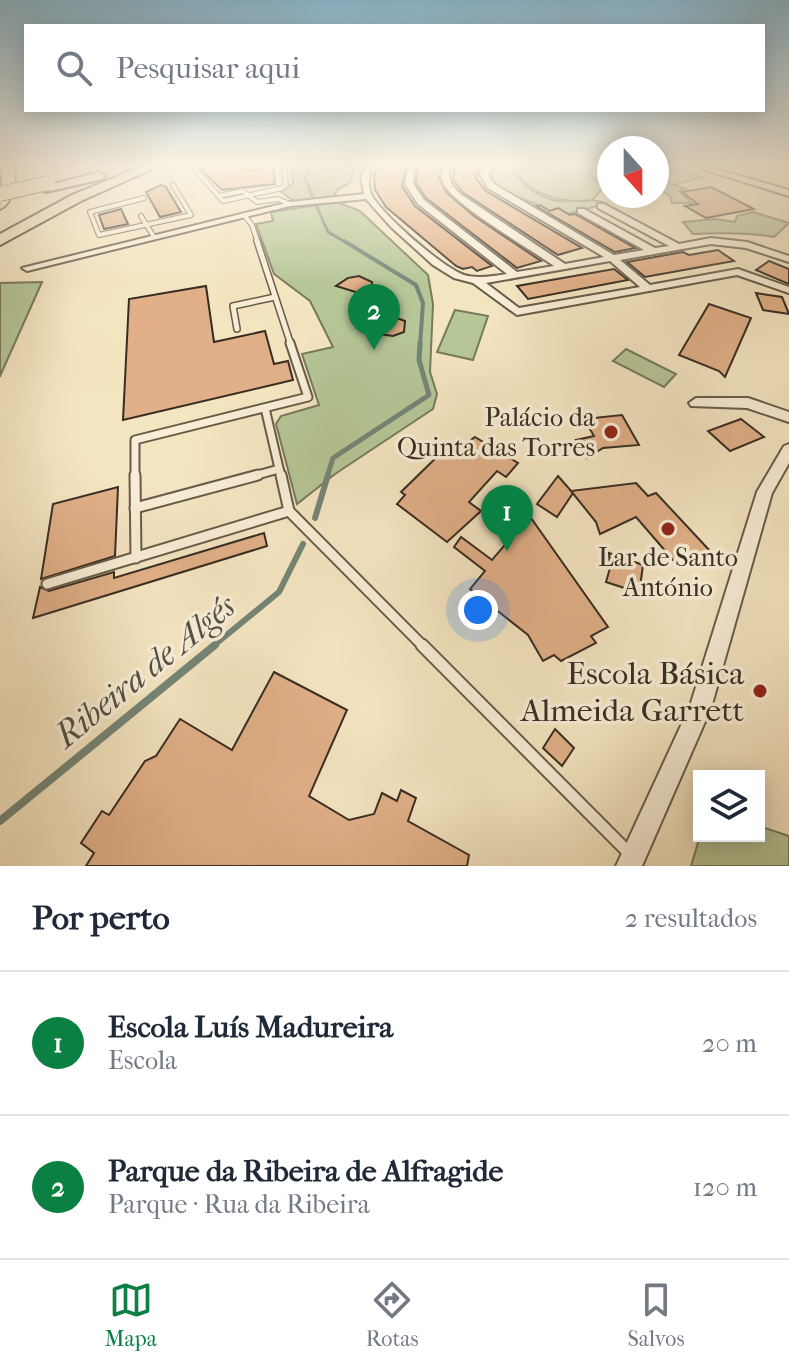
<!DOCTYPE html>
<html lang="pt">
<head>
<meta charset="utf-8">
<style>
	body { margin:0; font-family:"IM FELL French Canon",serif; background:#f2f2f3; color:#1f2937 }
	.controls { position:absolute; right:24px; bottom:24px; display:grid; overflow:hidden; border-radius:0px; box-shadow:0 4px 20px #0003 }
	.controls button { width:72px; height:72px; display:grid; place-items:center; padding:0; border:0; border-bottom:2px solid #e0e1e3; background:#fff; color:#1f2937; font:40px sans-serif }
	.compass { position:absolute; left:597px; top:136px; width:72px; height:72px; border-radius:50%; background:#fff; box-shadow:0 4px 20px #0003; rotate:159deg }
	.you { position:absolute; left:478px; top:610px; width:28px; height:28px; margin:-20px; border:6px solid #fff; border-radius:50%; background:#1a73e8; box-shadow:0 0 0 12px #1a73e833 }
	.badge { display:grid; place-items:center; width:52px; height:52px; border-radius:50%; background:#0b8043; color:#fff; font-size:26px; font-weight:700 }
	.pin { position:absolute; translate:-50% -66px; filter:drop-shadow(0 2px 4px #0008) }
	.pin::after { content:''; position:absolute; top:42px; width:28px; height:24px; background:inherit; clip-path:polygon(0 0,100% 0,50% 100%) }
	.list { margin:0; padding:0; list-style:none }
	h2 { display:flex; justify-content:space-between; align-items:center; height:104px; margin:0; padding:0 32px; font-size:34px }
	h2 small { font-size:26px; font-weight:400; color:#747a83 }
	.list li { display:grid; grid-template-columns:52px 1fr auto; gap:24px; align-items:center; box-sizing:border-box; height:144px; padding:0 32px; border-top:2px solid #e0e1e3 }
	.list b { display:block; font-size:30px; white-space:nowrap }
	.list p { margin:0; font-size:26px; white-space:nowrap; color:#747a83 }
	.list em { font-size:26px; font-style:normal; color:#747a83 }
	.icon { flex:none; width:44px; height:44px; fill:none; stroke:currentColor; stroke-width:2; stroke-linecap:round; stroke-linejoin:round }
	.map { position:relative; flex:none; width:789px; height:866px; overflow:hidden }
	.search { position:absolute; background:#fff; box-shadow:0 4px 20px #0003; left:24px; right:24px; top:24px; height:88px; display:flex; align-items:center; gap:20px; box-sizing:border-box; padding:0 28px; border-radius:0px; color:#747a83; font-size:30px }
	.sheet { height:392px; background:#fff }
	nav { display:flex; justify-content:space-around; align-items:center; box-sizing:border-box; height:112px; border-top:2px solid #e0e1e3; background:#fff; font-size:22px; color:#747a83 }
	nav a { display:grid; justify-items:center; gap:4px }
	nav .on { color:#0b8043 }
	.map>svg:first-child { display:block }
	.green { fill:#b6c697; stroke:#777a5d; stroke-width:2 }
	.lines { fill:none; stroke-linecap:round; stroke-linejoin:round }
	.stream-far4 { stroke:#748576; stroke-width:3 }
	.stream-far3 { stroke:#748576; stroke-width:4 }
	.stream-far2 { stroke:#748576; stroke-width:5 }
	.stream-far1 { stroke:#748576; stroke-width:6 }
	.stream { stroke:#748576; stroke-width:8 }
	.building { fill:#e1b088; stroke:#382d23; stroke-width:2 }
	.lane-far4-casing { stroke:#675b4a; stroke-width:6 }
	.lane-far3-casing { stroke:#675b4a; stroke-width:8 }
	.lane-far2-casing { stroke:#675b4a; stroke-width:11 }
	.lane-far1-casing { stroke:#675b4a; stroke-width:13 }
	.lane-casing { stroke:#675b4a; stroke-width:15 }
	.street-casing { stroke:#675b4a; stroke-width:4 }
	.secondary-casing { stroke:#382d23; stroke-width:4 }
	.highway-casing { stroke:#382d23; stroke-width:4 }
	.lane-far4 { stroke:#f8eed7; stroke-width:4 }
	.lane-far3 { stroke:#f8eed7; stroke-width:5 }
	.lane-far2 { stroke:#f8eed7; stroke-width:7 }
	.lane-far1 { stroke:#f8eed7; stroke-width:9 }
	.lane { stroke:#f8eed7; stroke-width:11 }
	.street { fill:#f8eed7; fill-rule:evenodd }
	.secondary { fill:#f8eed7; fill-rule:evenodd }
	.highway { fill:#f4e5c1; fill-rule:evenodd }
	.highway-bridge-casing { stroke:#382d23; stroke-width:16; stroke-linecap:butt }
	.highway-bridge { stroke:#f4e5c1; stroke-width:14 }
	.poi-dot { fill:#8f2418; stroke:#f8eed7; stroke-width:3 }
	.labels { text-anchor:middle; dominant-baseline:central; stroke-width:7; stroke-linejoin:round; paint-order:stroke }
	.poi-label { font-size:26px; fill:#382d23; stroke:#f8eed7; text-anchor:end }
	.near-poi-label { font-size:32px; fill:#382d23; stroke:#f8eed7; text-anchor:end }
	.near-water-label { font-size:34px; font-style:italic; fill:#515246; stroke:#f8eed7 }
</style>
</head>
<body>
<div class="map">
<svg width="789" height="866" viewBox="0 0 789 866">
	<rect width="100%" height="100%" fill="#f4e5c1"/>
	<filter id="stains"><feTurbulence type="fractalNoise" baseFrequency=".0025" numOctaves="4"/><feColorMatrix values="0 0 0 0 .2 0 0 0 0 .09 0 0 0 0 .02 0 0 0 .5 -.17"/></filter>
	<radialGradient id="worn" r=".72"><stop offset=".6" stop-color="#630" stop-opacity="0"/><stop offset="1" stop-color="#630" stop-opacity=".3"/></radialGradient>
	<g class="green">
		<path d="M292,164H355L350,183L338,189L334,196L294,201L281,192L293,184Z"/>
		<path d="M501,164H513L512,171C525,185 534,195 553,200C570,205 597,194 609,206L601,205L568,214L558,208L550,211C532,200 510,198 493,181L492,170L498,169Z"/>
		<path d="M515,164H562L587,169L603,188L592,200C562,204 528,195 514,168Z"/>
		<path d="M683,169L702,177L674,185L686,189L679,191L692,203H672L670,196L657,188V177Z"/>
		<path d="M337,202L360,211L428,275L433,304L430,372L437,394L433,409L335,474L297,504L276,424L281,416L319,405L302,354L333,347L310,301L274,274L256,224L273,221L271,212Z"/>
		<path d="M753,212L789,223L774,237C752,233 717,233 693,234L683,222L716,219L735,222L737,216Z"/>
		<path d="M42,282L0,376V377V283Z"/>
		<path d="M455,310L488,316L473,360L437,352Z"/>
		<path d="M626,349L676,374L664,387L613,361Z"/>
		<path d="M759,826L789,836V866H691L700,836H759Z"/>
	</g>
	<g class="lines">
		<g class="stream-far4">
			<path d="M313,164L305,178L313,198"/>
			<path d="M316,205L328,232L347,243"/>
		</g>
		<path class="stream-far3" d="M344,241L416,285L423,303L420,345"/>
		<path class="stream-far2" d="M327,477L333,458L429,395L419,360L420,343"/>
		<g class="stream-far1">
			<path d="M315,518L328,475"/>
			<path d="M212,647L279,592L303,544"/>
		</g>
		<path class="stream" d="M0,821L215,645"/>
	</g>
	<g class="building">
		<path d="M195,164H242V169L246,171L258,169L261,164H273L275,184L222,190Z"/>
		<path d="M379,164H406L402,186L415,206L492,266L477,271L472,267L463,269L456,266L386,207L375,190L374,176Z"/>
		<path d="M418,164H443L439,178L447,193L474,216L541,261L517,268L426,198L416,183Z"/>
		<path d="M455,164H480L476,178L486,191L582,248L558,255L462,192L453,179Z"/>
		<path d="M161,185L166,187L181,212L160,217L146,192Z"/>
		<path d="M711,187L754,209L706,218L685,206L698,204L682,192Z"/>
		<path d="M540,205L550,211L558,208L570,215L575,214L635,248L615,252L536,206Z"/>
		<path d="M121,209L128,224L104,229L99,215Z"/>
		<path d="M718,250L734,261L645,277L627,262L683,252L689,255Z"/>
		<path d="M769,261L789,269V284L756,270Z"/>
		<path d="M614,269L628,280L528,299L517,286Z"/>
		<path d="M359,276L372,282L371,293L390,301L386,314L405,321L404,332L393,336L380,334L376,329L375,313L371,312V321L363,322L359,293L336,286L348,278Z"/>
		<path d="M206,286L214,342L265,331L274,364L288,361L293,380L123,420L129,299Z"/>
		<path d="M756,293L782,297L789,314L763,310Z"/>
		<path d="M709,304L751,318L725,377L719,371L679,355Z"/>
		<path d="M622,415L639,445L603,448L587,458L576,440L594,436L584,419Z"/>
		<path d="M741,419L764,437L730,451L708,431Z"/>
		<path d="M475,437L518,463L506,477L497,471L469,502L481,511L447,542L397,504L405,495L401,492L446,448L453,453Z"/>
		<path d="M558,476L573,493L557,517L537,504Z"/>
		<path d="M636,483L648,496L656,493L711,552L680,568L636,517L600,534L596,522L571,491Z"/>
		<path d="M118,487L115,556L41,579L53,504Z"/>
		<path d="M519,501L608,627L591,636L596,643L561,661L554,655L543,661L528,635L470,589L485,571L454,547L461,537L492,560L516,532L502,523Z"/>
		<path d="M264,533L267,546L33,618L40,587L49,591L114,572V578Z"/>
		<path d="M609,553L643,565L641,580L643,594L606,582L610,568Z"/>
		<path d="M274,672L347,710L309,796L349,820L374,814L382,793L397,801L401,790L416,798L408,821L469,855L467,866H86L94,853L81,843L102,811L109,815L145,761L156,756L180,719L232,750Z"/>
		<path d="M555,729L574,748L562,766L543,748Z"/>
	</g>
	<g class="lines">
		<defs>
			<g id="lane-far4">
				<path d="M246,166L256,164"/>
				<path d="M195,169L223,201L282,188L286,185L284,164"/>
				<path d="M219,196L243,191L257,202L278,199L290,204"/>
				<path d="M144,198L90,212L99,235L191,215L173,185"/>
				<path d="M244,215L252,225L258,243"/>
				<path d="M141,216L154,237"/>
			</g>
			<g id="lane-far3">
				<path d="M257,241L291,345"/>
				<path d="M237,329L233,306L275,297"/>
			</g>
			<g id="lane-far2">
				<path d="M265,408L281,477"/>
				<path d="M135,477V440L308,397L290,343"/>
				<path d="M250,477L279,469"/>
			</g>
			<g id="lane-far1">
				<path d="M135,475L136,558"/>
				<path d="M135,508L258,475"/>
				<path d="M289,511L424,647"/>
				<path d="M47,584L289,511L281,475"/>
			</g>
			<path id="lane" d="M422,645L631,855"/>
			<g id="street">
				<path d="M367,164H373C369,174 367,184 371,194C382,215 442,267 464,275C478,279 494,276 507,274L418,204L405,184L409,164H415L413,184L424,200L517,272L554,266C532,250 450,203 443,182C440,175 442,170 446,164H452C445,176 451,185 460,194L565,264L604,257L488,188L480,175L487,164H493L488,175L494,184L614,255L644,250L578,213V209H584L655,248L669,246L598,208V204H604L679,244L711,238L747,242L789,256V262L746,248L711,244L620,260L650,285L738,269L789,287V293L737,275L517,315L473,283L454,278L433,265L391,227L366,199L290,206L27,271L22,268L290,202L364,194L361,178ZM610,261L640,287L519,308L486,283Z"/>
				<path d="M680,164H690L657,174V170Z"/>
				<path d="M596,166H609V170H604L609,173V178L593,170Z"/>
				<path d="M696,398H748L789,412V422L747,408L691,406L689,403Z"/>
				<path d="M789,444V463L772,493L711,708L642,866H616L690,706L757,492L784,446Z"/>
			</g>
			<path id="secondary" d="M702,165L789,190V196L702,169Z"/>
			<g id="highway">
				<path d="M3,164H15C15,180 15,202 0,209Z"/>
				<path d="M147,164H163L81,201L0,245V234L72,195Z"/>
				<path d="M99,172L105,176L103,179L46,192L39,188Z"/>
			</g>
		</defs>
		<use href="#lane-far4" class="lane-far4-casing"/>
		<use href="#lane-far3" class="lane-far3-casing"/>
		<use href="#lane-far2" class="lane-far2-casing"/>
		<use href="#lane-far1" class="lane-far1-casing"/>
		<use href="#lane" class="lane-casing"/>
		<use href="#street" class="street-casing"/>
		<use href="#secondary" class="secondary-casing"/>
		<use href="#highway" class="highway-casing"/>
		<use href="#lane-far4" class="lane-far4"/>
		<use href="#lane-far3" class="lane-far3"/>
		<use href="#lane-far2" class="lane-far2"/>
		<use href="#lane-far1" class="lane-far1"/>
		<use href="#lane" class="lane"/>
		<use href="#street" class="street"/>
		<use href="#secondary" class="secondary"/>
		<use href="#highway" class="highway"/>
		<defs>
			<path id="highway-bridge" d="M0,194L48,183"/>
		</defs>
		<use href="#highway-bridge" class="highway-bridge-casing"/>
		<use href="#highway-bridge" class="highway-bridge"/>
	</g>
	<linearGradient id="sky" x2="0" y2="1"><stop stop-color="#89b9d1"/><stop offset="0.58" stop-color="#faf3e3"/><stop offset="1" stop-color="#faf3e3" stop-opacity="0"/></linearGradient>
	<rect width="789" height="285" fill="url(#sky)"/>
	<g class="poi-dot">
		<circle cx="611" cy="432" r="8"/>
		<circle cx="668" cy="529" r="8"/>
		<circle cx="760" cy="691" r="8"/>
	</g>
	<g class="labels">
		<g class="poi-label">
			<text x="595" y="417">Palácio da<tspan x="595" dy="30">Quinta das Torres</tspan></text>
			<text x="668" y="557" text-anchor="middle">Lar de Santo<tspan x="668" dy="30">António</tspan></text>
		</g>
		<g class="near-poi-label">
			<text x="744" y="673">Escola Básica<tspan x="744" dy="37">Almeida Garrett</tspan></text>
		</g>
		<g class="near-water-label">
			<text transform="translate(145 671) rotate(-39)">Ribeira de Algés</text>
		</g>
	</g>
	<rect width="100%" height="100%" filter="url(#stains)"/>
	<rect width="100%" height="100%" fill="url(#worn)"/>
</svg>
<div class="controls">
<button><svg class="icon" aria-label="layers" viewBox="0 0 24 24"><path d="M12 4l9 5-9 5-9-5zM3 14l9 5 9-5"/></svg></button>
</div>
<svg class="compass" viewBox="-18 -18 36 36"><path d="M0-13l5 13h-10z" fill="#e53935"/><path d="M0 13l5-13h-10z" fill="#747a83"/></svg>
<div class="you"></div>
<div class="pin badge" style="left:507px;top:551px">1</div>
<div class="pin badge" style="left:374px;top:350px">2</div>
<div class="search"><svg class="icon" aria-label="search" viewBox="0 0 24 24"><circle cx="10" cy="10" r="6"/><path d="M15 15l6 6"/></svg>Pesquisar aqui</div>
</div>
<section class="sheet">
<h2>Por perto<small>2 resultados</small></h2>
<ul class="list">
<li><span class="badge">1</span><div><b>Escola Luís Madureira</b><p>Escola</p></div><em>20 m</em></li>
<li><span class="badge">2</span><div><b>Parque da Ribeira de Alfragide</b><p>Parque · Rua da Ribeira</p></div><em>120 m</em></li>
</ul>
</section>
<nav>
<a class="on"><svg class="icon" aria-label="map" viewBox="0 0 24 24"><path d="M3 6l6-2 6 2 6-2v14l-6 2-6-2-6 2zM9 4v14M15 6v14"/></svg>Mapa</a>
<a><svg class="icon" aria-label="directions" viewBox="0 0 24 24"><path d="M12 3l9 9-9 9-9-9zM9 14v-3h6M13 9l2 2-2 2"/></svg>Rotas</a>
<a><svg class="icon" aria-label="saved" viewBox="0 0 24 24"><path d="M7 4h10v16l-5-4-5 4z"/></svg>Salvos</a>
</nav>
</body>
</html>
